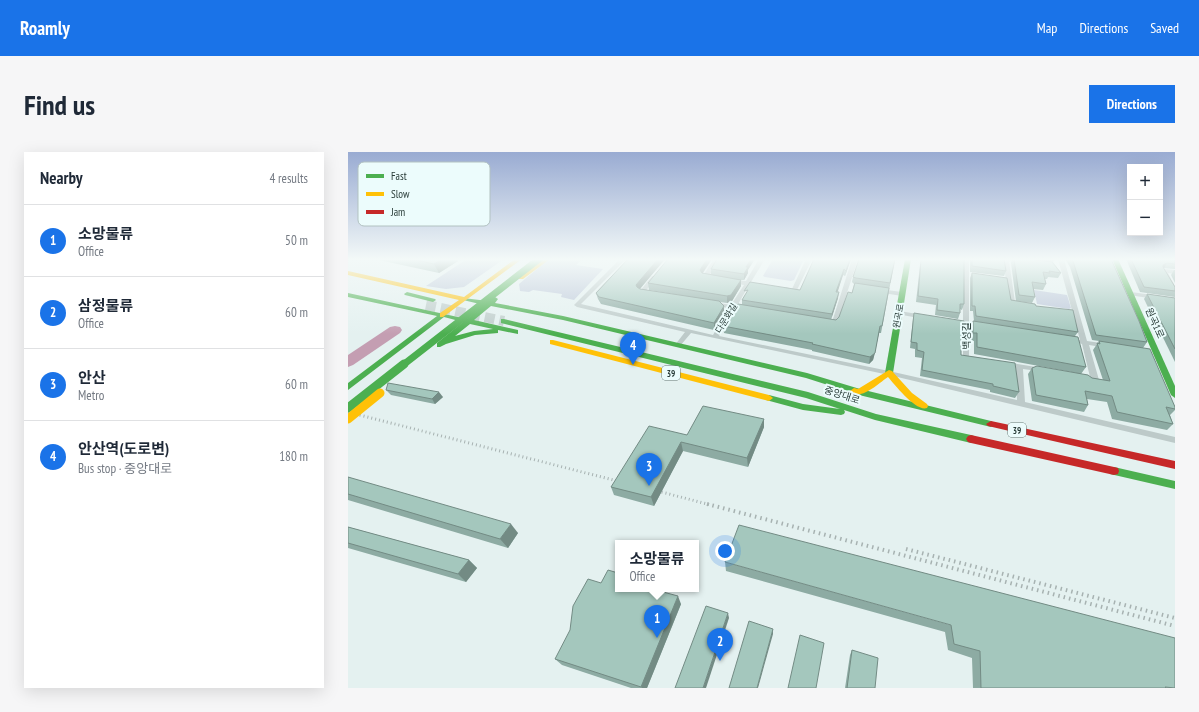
<!DOCTYPE html>
<html lang="en">
<head>
<meta charset="utf-8">
<style>
	body { margin:0; font-family:"PT Sans Narrow","Noto Sans KR",sans-serif; background:#f6f6f7; color:#1f2937 }
	.controls { position:absolute; right:12px; top:12px; display:grid; overflow:hidden; border-radius:0px; box-shadow:0 4px 16px #0002 }
	.controls button { width:36px; height:36px; display:grid; place-items:center; padding:0; border:0; border-bottom:1px solid #e0e1e3; background:#fff; color:#1f2937; font:20px sans-serif }
	.you { position:absolute; left:377px; top:399px; width:14px; height:14px; margin:-10px; border:3px solid #fff; border-radius:50%; background:#1a73e8; box-shadow:0 0 0 6px #1a73e833 }
	.badge { display:grid; place-items:center; width:26px; height:26px; border-radius:50%; background:#1a73e8; color:#fff; font-size:13px; font-weight:700 }
	.pin { position:absolute; translate:-50% -33px; filter:drop-shadow(0 1px 2px #0008) }
	.pin::after { content:''; position:absolute; top:21px; width:14px; height:12px; background:inherit; clip-path:polygon(0 0,100% 0,50% 100%) }
	.popup { position:absolute; left:267px; top:388px; width:84px; height:52px; box-sizing:border-box; display:grid; place-content:center; border-radius:0px; background:#fff; filter:drop-shadow(0 1px 3px #0005); font-size:13px; white-space:nowrap; color:#747a83 }
	.popup b { font-size:15px; color:#1f2937 }
	.popup::after { content:''; position:absolute; left:50%; top:100%; margin-left:-8px; border:8px solid transparent; border-top-color:#fff }
	.list { margin:0; padding:0; list-style:none }
	h2 { display:flex; justify-content:space-between; align-items:center; height:52px; margin:0; padding:0 16px; font-size:17px }
	h2 small { font-size:13px; font-weight:400; color:#747a83 }
	.list li { display:grid; grid-template-columns:26px 1fr auto; gap:12px; align-items:center; box-sizing:border-box; height:72px; padding:0 16px; border-top:1px solid #e0e1e3 }
	.list b { display:block; font-size:15px; white-space:nowrap }
	.list p { margin:0; font-size:13px; white-space:nowrap; color:#747a83 }
	.list em { font-size:13px; font-style:normal; color:#747a83 }
	.map { position:relative; flex:none; width:827px; height:536px; overflow:hidden; border-radius:0px }
	header { display:flex; align-items:center; gap:24px; box-sizing:border-box; height:56px; padding:0 20px; background:#1a73e8; color:#fff }
	header strong { font-size:19px }
	nav { display:flex; gap:22px; margin-inline-start:auto; font-size:14px }
	.intro { display:flex; align-items:center; justify-content:space-between; box-sizing:border-box; height:96px; padding:0 24px }
	h1 { margin:0; font-size:28px }
	.button { padding:10px 18px; border-radius:0px; background:#1a73e8; color:#fff; font-size:14px; font-weight:700 }
	main { display:flex; gap:24px; padding:0 24px }
	aside { flex:1; background:#fff; border-radius:0px; box-shadow:0 4px 16px #0002 }
	.map>svg:first-child { display:block }
	.green { fill:#bcc7d9 }
	.lines { fill:none; stroke-linecap:round; stroke-linejoin:round }
	.river { fill:#c49eb2; fill-rule:evenodd }
	.primary-tunnel { stroke:#bfcdcb; stroke-width:10; stroke-dasharray:10 5; stroke-linecap:butt }
	.street { fill:#bdcac9; fill-rule:evenodd }
	.fast { fill:#4caf50; fill-rule:evenodd }
	.slow { fill:#ffc107; fill-rule:evenodd }
	.jam { fill:#c62828; fill-rule:evenodd }
	.rail-far1 { stroke:#a7b2b1; stroke-width:3; stroke-dasharray:1 3; stroke-linecap:butt }
	.rail { stroke:#a7b2b1; stroke-width:4; stroke-dasharray:1.5 4; stroke-linecap:butt }
	.fast-bridge-far1 { stroke:#4caf50; stroke-width:7 }
	.fast-bridge { stroke:#4caf50; stroke-width:9 }
	.slow-bridge { stroke:#ffc107; stroke-width:9 }
	.wall { fill:#8daba3 }
	.shaded-wall { fill:#738b84 }
	.building { fill:#a4c7bd; stroke:#738b84 }
	.labels { text-anchor:middle; dominant-baseline:central; stroke-width:4; stroke-linejoin:round; paint-order:stroke }
	.far-street-label { font-size:9px; fill:#293c38; stroke:#ecfcfc }
	.shield { fill:#ecfcfc; stroke:#647673; stroke-width:1 }
	.shield-label { font-size:9px; font-weight:bold; fill:#293c38 }
	.street-label { font-size:10px; fill:#293c38; stroke:#ecfcfc }
	.key { fill:#ecfcfc; stroke:#b2c2c1; stroke-width:1 }
	.key-label { font-size:11px; fill:#293c38 }
</style>
</head>
<body>
<header>
<strong>Roamly</strong>
<nav><a>Map</a><a>Directions</a><a>Saved</a></nav>
</header>
<div class="intro"><h1>Find us</h1><a class="button">Directions</a></div>
<main>
<aside>
<h2>Nearby<small>4 results</small></h2>
<ul class="list">
<li><span class="badge">1</span><div><b>소망물류</b><p>Office</p></div><em>50 m</em></li>
<li><span class="badge">2</span><div><b>삼정물류</b><p>Office</p></div><em>60 m</em></li>
<li><span class="badge">3</span><div><b>안산</b><p>Metro</p></div><em>60 m</em></li>
<li><span class="badge">4</span><div><b>안산역(도로변)</b><p>Bus stop · 중앙대로</p></div><em>180 m</em></li>
</ul>
</aside>
<div class="map">
<svg width="827" height="536" viewBox="0 0 827 536">
	<rect width="100%" height="100%" fill="#e4f1f0"/>
	<g class="green">
		<path d="M119,107H156L116,135L98,137L78,134Z"/>
		<path d="M201,107H235L228,113L255,117L226,148L213,145L214,142L185,138L181,140L172,139L171,132Z"/>
		<path d="M425,107L455,109L446,128L443,129L417,125L415,124Z"/>
		<path d="M686,138L719,143L723,156L721,157L689,152Z"/>
	</g>
	<g class="lines">
		<path class="river" d="M47,174L52,175L54,178L52,181L5,213L0,215V203L42,175Z"/>
		<path class="primary-tunnel" d="M78,153L156,169"/>
		<g class="street">
			<path d="M272,107H278L233,152L365,183L381,156L365,154L362,152L365,150L383,153L396,133L380,130V128L398,129L411,107H417L403,130L413,133L410,135L401,133L389,154L399,156L400,157L397,159L387,157L371,184L541,219L669,248L668,216L655,214L654,212L655,210H658L694,216L698,218L697,220L675,217L677,250L827,285V291L541,223L343,181L332,194H328L327,193L337,180L229,155L226,153Z"/>
			<path d="M366,107H372L361,124L366,126L363,128L355,126L354,125Z"/>
			<path d="M458,107H464L448,140L436,138L435,137L438,135L444,137Z"/>
			<path d="M504,107H510L489,172L486,174L478,172V170H484Z"/>
			<path d="M615,107H621V204L629,205L631,207L629,209H627L616,207L615,205Z"/>
			<path d="M655,107H668L678,110L675,112L661,109L667,150L674,151V153H664L661,151Z"/>
			<path d="M710,107H716L739,189L760,192L763,194L760,196L741,193L751,228L750,230L737,228L733,226L737,224L742,225L734,192L728,190L729,189L732,188Z"/>
			<path d="M816,117L827,118V122L820,121L827,134V141L824,139L813,119Z"/>
			<path d="M304,124L309,125L296,141H292V139Z"/>
			<path d="M531,137L554,140L557,142L554,144L529,140L528,139Z"/>
			<path d="M783,140L827,146V150L781,143V141Z"/>
			<path d="M551,159L576,163L579,165L576,167L549,162L548,161Z"/>
		</g>
		<g class="fast">
			<path d="M557,107H563L545,221L541,224L537,221Z"/>
			<path d="M764,107H770L827,234V246L823,243Z"/>
			<path d="M59,140L87,147L88,148L85,150L57,143L56,142Z"/>
			<path d="M0,141L119,167L136,153L115,148V146L140,149L147,145L150,147L147,151L215,164L459,221L512,237L643,269L648,272L643,275L511,243L458,226L215,168L143,154L126,168L170,178V182L150,178V181L127,183L98,192L92,195H89V191L115,170L96,165L0,238V231L89,164L0,145ZM122,172L145,177L126,179L107,184Z"/>
			<path d="M153,167H156L460,240L528,262L623,283L626,284L628,287L626,290L623,291L527,268L496,258L497,260L496,262L493,263L455,258L418,248L417,246L421,243L455,252L492,257L458,246L153,171Z"/>
			<path d="M766,315L827,329V337L762,322L761,319L762,316Z"/>
		</g>
		<g class="slow">
			<path d="M167,107H174L95,165H92V161L111,148L0,123V119L116,145Z"/>
			<path d="M195,107H202L175,127H171V125Z"/>
			<path d="M202,188H205L421,243L425,246L421,249L202,192Z"/>
			<path d="M541,218L544,219L564,241L579,252L580,254L579,256C568,260 547,233 540,225C531,231 512,250 502,239L506,236L510,237Z"/>
		</g>
		<g class="jam">
			<path d="M643,269L827,309V317L640,274L638,272Z"/>
			<path d="M623,283L766,315L770,316L771,319L770,322L766,323L623,291L620,290L618,287L620,284Z"/>
		</g>
		<g class="rail-far1">
			<path d="M0,260L277,331"/>
			<path d="M302,337L363,353"/>
		</g>
		<g class="rail">
			<path d="M359,352L827,474"/>
			<path d="M558,397L827,466"/>
		</g>
		<path class="fast-bridge-far1" d="M55,213L191,107"/>
		<path class="fast-bridge" d="M0,256L56,212"/>
		<path class="slow-bridge" d="M0,267L32,241"/>
	</g>
	<g class="wall">
		<path d="M26,107H109L110,109L91,121Z"/>
		<path d="M280,107H317L292,137L355,147L301,138L300,131L355,121L363,123V117L400,118V121L396,128H393V134L384,149L379,151L372,150L376,161L366,178L253,152L250,147L248,141Z"/>
		<path d="M503,107L497,124L495,123L489,140L490,146L483,167L488,168L491,165L504,141L506,132L504,130L505,125L547,107L533,181H531L525,208L521,212L464,199V198L376,181L375,174L384,162L394,153V148L452,138Z"/>
		<path d="M574,107H616V152L614,158L612,157V161L610,167L587,163L588,153L568,150L572,113Z"/>
		<path d="M622,107H656L658,119L656,124L622,120Z"/>
		<path d="M664,107H710L709,108H706L705,110L713,121L710,126L700,125L699,127H697L698,132L695,138L685,137L687,145L684,151L668,149L663,111Z"/>
		<path d="M717,107H763L799,190L795,196L827,255V258L822,263L825,272L819,278L764,267L759,250L739,247L740,253L736,260L684,249L680,222L684,216L729,221L626,202V189L622,188V177L626,169L625,159H622V126L624,121L663,148L688,154L730,180L727,184L738,215L733,222L744,226L755,228L745,198L751,189L744,188L722,115Z"/>
		<path d="M778,107H827V117L815,116L827,135V145L792,140Z"/>
		<path d="M826,118H827V131L823,123Z"/>
		<path d="M799,142L827,146V210L796,147Z"/>
		<path d="M566,161L616,181L614,187H613V203L671,240L667,246L642,240V238L572,224L574,206L567,205V197L562,196L565,167Z"/>
		<path d="M38,238L95,245L87,252L43,243Z"/>
		<path d="M416,267V275L400,315L335,299L306,354L266,343L263,335L339,283Z"/>
		<path d="M0,325L170,381L160,396L0,348Z"/>
		<path d="M0,375L121,408L129,416L118,430L0,396Z"/>
		<path d="M377,410L827,536H625L624,506L600,498L597,480L378,419Z"/>
		<path d="M270,437L333,452L299,536H283L214,513L207,507Z"/>
		<path d="M504,498L527,536H497L502,503Z"/>
	</g>
	<g class="shaded-wall">
		<path d="M94,107H109L110,109L91,121L86,112Z"/>
		<path d="M310,107H317L290,139L288,133Z"/>
		<path d="M359,107H364L353,124L352,118Z"/>
		<path d="M403,107H407L400,118V121L396,128V122L398,115Z"/>
		<path d="M502,107H503L497,124L498,119Z"/>
		<path d="M819,111L816,116L812,118L815,113Z"/>
		<path d="M496,117L495,123L488,145V140Z"/>
		<path d="M393,128V134L384,149L379,151V144Z"/>
		<path d="M491,140L490,146L483,168L484,162Z"/>
		<path d="M376,154V161L366,178V171Z"/>
		<path d="M527,201L525,208L521,212L522,205Z"/>
		<path d="M91,240L95,245L87,252L84,247Z"/>
		<path d="M416,267V275L400,315L399,306Z"/>
		<path d="M333,290L335,299L306,354L303,345Z"/>
		<path d="M163,372L170,381L160,396L152,387Z"/>
		<path d="M121,408L129,416L118,430L110,422Z"/>
		<path d="M330,444L333,452L299,536H294L293,535Z"/>
		<path d="M380,461L381,466L358,536H355Z"/>
		<path d="M425,477V482L410,536H409Z"/>
	</g>
	<g class="building">
		<path d="M64,107H94L86,112Z"/>
		<path d="M280,107H310L288,133L289,135L292,137L371,149L376,154L366,171L251,145L248,141Z"/>
		<path d="M320,107H359L352,118L354,121L393,128L383,143L379,144L300,131Z"/>
		<path d="M369,107H403L398,115H400L396,122L363,117Z"/>
		<path d="M466,107H502L498,119L496,117L488,140H491L484,162L394,148L400,138L396,139L402,130L452,138Z"/>
		<path d="M511,107H547L542,131L508,126L505,125Z"/>
		<path d="M575,107H616V152H612V161L589,158L590,147L570,144L573,108H574Z"/>
		<path d="M624,107H656L658,119L624,114Z"/>
		<path d="M666,107H682L704,110L713,121L701,119L702,121L695,120L698,132L684,130L687,145L671,143Z"/>
		<path d="M723,107H763L791,169L799,190L748,183L725,109Z"/>
		<path d="M783,107H827V112L819,111L815,113V115L827,135V139L796,135Z"/>
		<path d="M624,121L659,126L663,148L687,152L688,154L725,158L730,180L628,164L627,154H624Z"/>
		<path d="M507,131L541,136L534,174H532L527,201L522,205L464,192L465,191L375,174L382,160L384,162L390,152L488,168L491,165L500,140L504,141Z"/>
		<path d="M799,142L827,146V197Z"/>
		<path d="M566,161L616,169V181L614,180L613,184V203L667,211L671,240L645,234V232L574,218L576,200L569,198V191L563,190Z"/>
		<path d="M625,169L730,185L738,215L629,195V181H625Z"/>
		<path d="M751,189L802,197L827,255V257L818,255L825,272L769,260L764,244L737,239L740,253L688,243L684,216L689,214L740,223L744,226L762,229L749,191L752,192Z"/>
		<path d="M40,231L91,240L84,247L38,238Z"/>
		<path d="M355,254L416,267L399,306L333,290L303,345L263,335L301,274L339,283Z"/>
		<path d="M0,325L163,372L152,387L0,342Z"/>
		<path d="M391,373L827,486V536L817,535L818,536H633L632,499L606,492L603,473L377,410Z"/>
		<path d="M0,375L121,408L110,422L0,391Z"/>
		<path d="M260,418L270,421V437H304L330,444L293,535L207,507L222,478L225,454L240,427L253,431Z"/>
		<path d="M358,454L380,461L355,536H327Z"/>
		<path d="M401,469L425,477L409,536H381Z"/>
		<path d="M452,483L476,491L468,536H440Z"/>
		<path d="M504,498L530,506L527,536H499Z"/>
	</g>
	<linearGradient id="sky" x2="0" y2="1"><stop stop-color="#99abd2"/><stop offset="0.59" stop-color="#f3f9f8"/><stop offset="1" stop-color="#f3f9f8" stop-opacity="0"/></linearGradient>
	<rect width="827" height="182" fill="url(#sky)"/>
	<g class="labels">
		<g class="far-street-label">
			<text transform="translate(550 164) rotate(-80)">원곡로</text>
			<text transform="translate(378 166) rotate(-58)">다문화길</text>
		</g>
		<g class="shield">
			<rect x="314" y="214" width="18" height="14" rx="3"/>
			<rect x="660" y="271" width="18" height="14" rx="3"/>
		</g>
		<g class="shield-label">
			<text x="323" y="221">39</text>
			<text x="669" y="278">39</text>
		</g>
		<g class="street-label">
			<text transform="translate(807 171) rotate(66)">원곡1로</text>
			<text transform="translate(618 184) rotate(-90)">백성길</text>
			<text transform="translate(494 243) rotate(18)">중앙대로</text>
		</g>
	</g>
	<rect x="10" y="10" width="132" height="64" rx="6" class="key"/>
	<rect x="18" y="22" width="18" height="4" fill="#4caf50"/>
	<rect x="18" y="40" width="18" height="4" fill="#ffc107"/>
	<rect x="18" y="58" width="18" height="4" fill="#c62828"/>
	<g class="key-label">
		<text x="43" y="28">Fast</text>
		<text x="43" y="46">Slow</text>
		<text x="43" y="64">Jam</text>
	</g>
</svg>
<div class="controls">
<button>+</button>
<button>−</button>
</div>
<div class="you"></div>
<div class="pin badge" style="left:309px;top:486px">1</div>
<div class="popup"><b>소망물류</b>Office</div>
<div class="pin badge" style="left:372px;top:509px">2</div>
<div class="pin badge" style="left:301px;top:334px">3</div>
<div class="pin badge" style="left:285px;top:213px">4</div>
</div>
</main>
</body>
</html>
